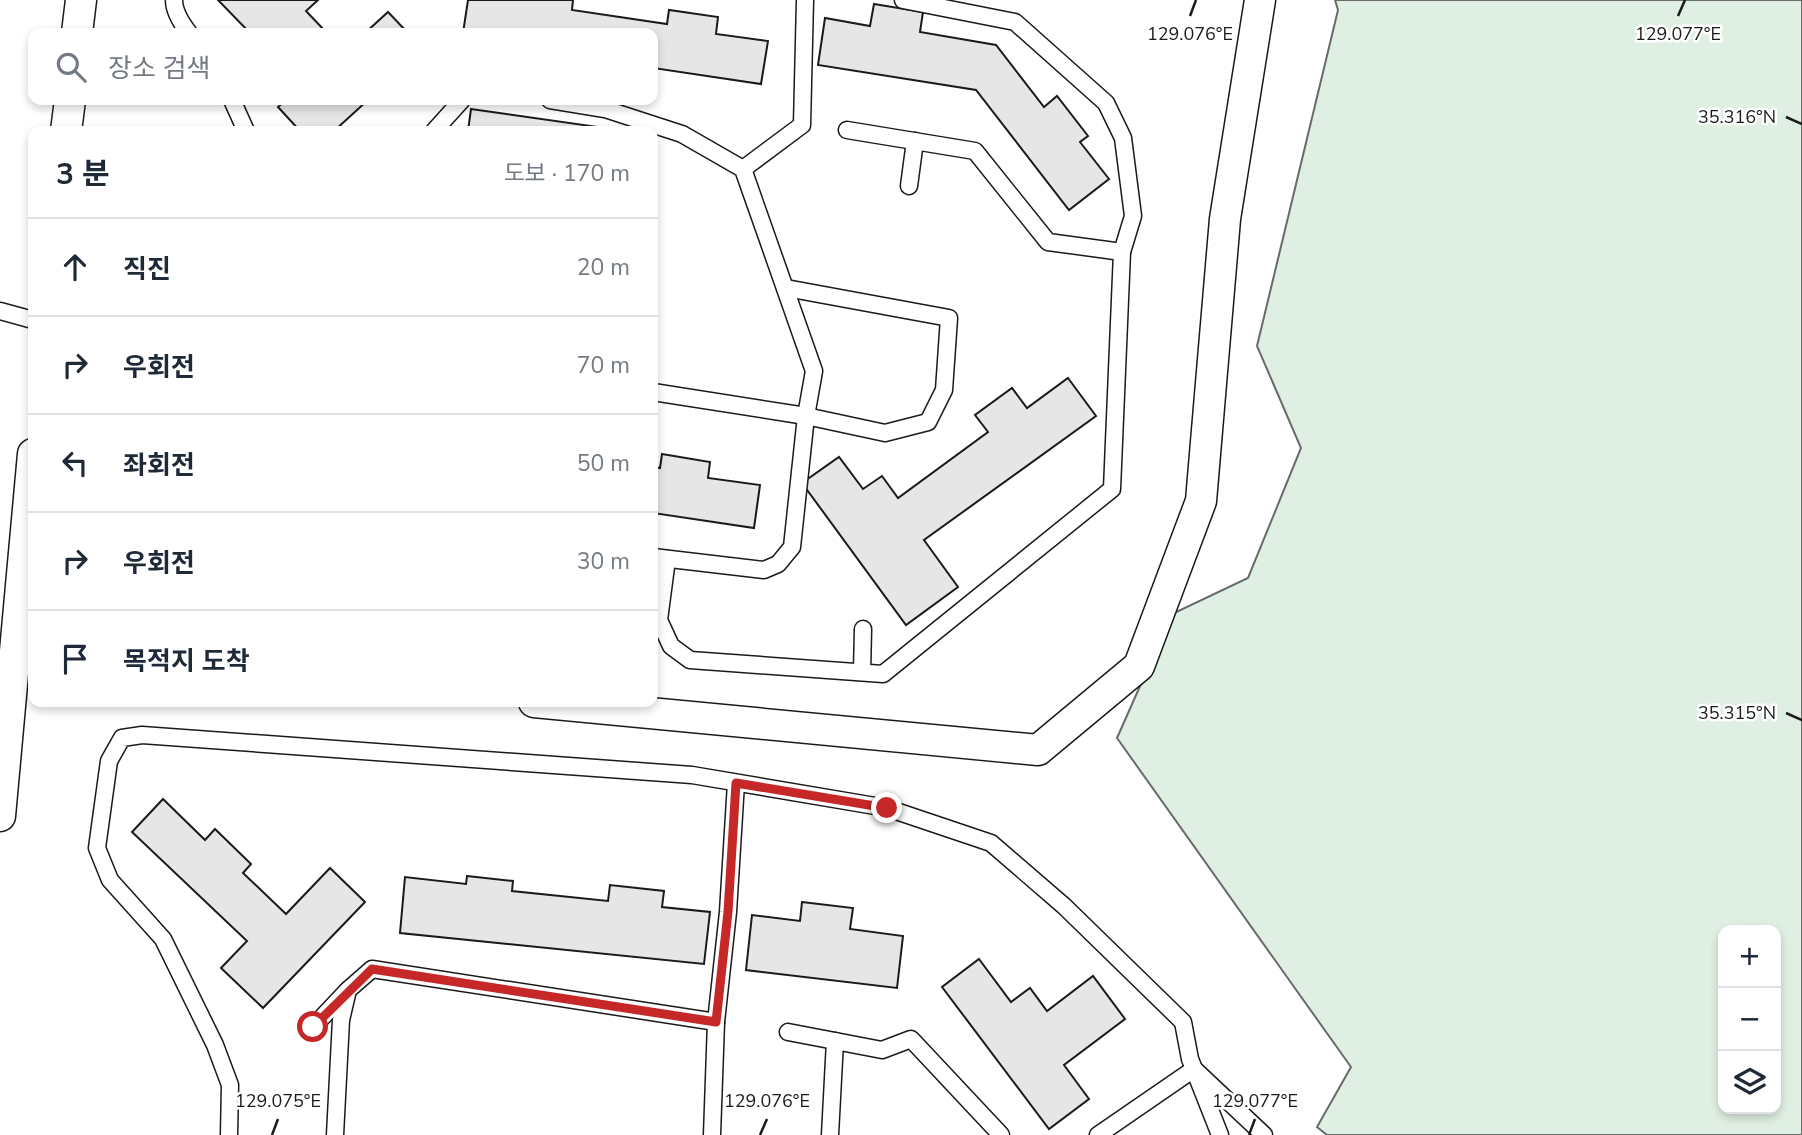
<!DOCTYPE html>
<html lang="ko">
<head>
<meta charset="utf-8">
<style>
	body { margin:0; font-family:"Nunito Sans","Noto Sans KR",sans-serif; background:#f2f2f3; color:#1f2937 }
	.controls { position:absolute; right:21px; bottom:21px; display:grid; overflow:hidden; border-radius:14px; box-shadow:0 4px 10px #0003 }
	.controls button { width:63px; height:63px; display:grid; place-items:center; padding:0; border:0; border-bottom:2px solid #e0e1e3; background:#fff; color:#1f2937; font:35px sans-serif }
	.stop { position:absolute; width:21px; height:21px; margin:-16px; border:5px solid #c62828; border-radius:50%; background:#fff }
	.stop.end { background:#c62828; border-color:#fff; box-shadow:0 2px 7px #0008 }
	.list { margin:0; padding:0; list-style:none }
	h2 { display:flex; justify-content:space-between; align-items:center; height:91px; margin:0; padding:0 28px; font-size:30px }
	h2 small { font-size:23px; font-weight:400; color:#747a83 }
	.list li { display:grid; grid-template-columns:46px 1fr auto; gap:21px; align-items:center; box-sizing:border-box; height:98px; padding:0 28px; border-top:2px solid #e0e1e3 }
	.list b { display:block; font-size:26px; white-space:nowrap }
	.list em { font-size:23px; font-style:normal; color:#747a83 }
	.icon { flex:none; width:38px; height:38px; fill:none; stroke:currentColor; stroke-width:2; stroke-linecap:round; stroke-linejoin:round }
	.map { position:relative; flex:none; width:1802px; height:1135px; overflow:hidden }
	.search { position:absolute; background:#fff; box-shadow:0 4px 10px #0003; left:28px; top:28px; width:630px; height:77px; display:flex; align-items:center; gap:18px; box-sizing:border-box; padding:0 24px; border-radius:14px; color:#747a83; font-size:26px }
	.panel { position:absolute; background:#fff; box-shadow:0 4px 10px #0003; left:28px; top:126px; width:630px; height:581px; border-radius:14px }
	.map>svg:first-child { display:block }
	.green { fill:#e0efe3; stroke:#6a6a6a; stroke-width:2; fill-rule:evenodd }
	.building { fill:#e6e6e6; stroke:#1a1a1a; stroke-width:2 }
	.lines { fill:none; stroke-linecap:round; stroke-linejoin:round }
	.lane-casing { stroke:#1a1a1a; stroke-width:19 }
	.street-casing { stroke:#1a1a1a; stroke-width:33 }
	.lane { stroke:#fff; stroke-width:16 }
	.street { stroke:#fff; stroke-width:30 }
	.route { stroke:#c62828; stroke-width:9 }
	.ticks { fill:none; stroke:#1a1a1a; stroke-width:2.5 }
	.ticks-label { font-size:18px; text-anchor:middle; fill:#1a1a1a; stroke:#fff; stroke-width:5; stroke-linejoin:round; paint-order:stroke }
</style>
</head>
<body>
<div class="map">
<svg width="1802" height="1135" viewBox="0 0 1802 1135">
	<rect width="100%" height="100%" fill="#fff"/>
	<path class="green" d="M1335,0H1802V1135H1327L1317,1127L1351,1067L1117,738L1172,614L1248,578L1301,448L1257,346L1338,10ZM1723,930H1776V1109H1723Z"/>
	<g class="building">
		<path d="M218,0H318L306,11L327,33H250Z"/>
		<path d="M468,0H573L572,10L667,24L669,10L718,17L716,34L768,41L761,84L653,68V33H463Z"/>
		<path d="M874,4L923,12L920,32L996,45L1044,107L1057,96L1088,136L1080,142L1109,179L1069,210L976,90L818,65L825,18L870,26Z"/>
		<path d="M388,12L408,33H365Z"/>
		<path d="M286,100H368L334,131H300L278,107Z"/>
		<path d="M471,109L612,129V131H468Z"/>
		<path d="M1068,378L1096,416L924,540L958,587L906,625L802,483L839,457L863,489L882,476L898,498L988,432L975,415L1012,388L1027,408Z"/>
		<path d="M662,454L710,462L708,478L760,485L754,528L653,513V467L660,468Z"/>
		<path d="M163,799L205,840L215,829L251,864L243,873L286,914L330,868L365,902L263,1008L221,968L247,941L132,832Z"/>
		<path d="M467,876L513,881L512,891L608,901L610,885L664,891L662,907L710,912L704,964L400,933L405,877L466,884Z"/>
		<path d="M802,902L853,908L850,929L903,936L897,988L746,970L752,915L800,921Z"/>
		<path d="M979,959L1011,1002L1030,988L1047,1011L1093,976L1125,1019L1064,1065L1089,1099L1049,1129L942,987Z"/>
	</g>
	<g class="lines">
		<defs>
			<g id="lane">
				<path d="M174,0C174,12 182,24 189,33"/>
				<path d="M232,100L246,131"/>
				<path d="M550,100L605,109L682,134L743,169L814,371L806,416L792,547L778,564L764,570L653,557"/>
				<path d="M847,130L975,151L1048,242L1122,252"/>
				<path d="M434,131L462,100"/>
				<path d="M743,169L802,125L805,0"/>
				<path d="M909,186L915,141"/>
				<path d="M0,311L33,320"/>
				<path d="M653,392L806,416L885,433L928,422L944,390L949,318L786,288"/>
				<path d="M667,559L659,620L671,646L690,660L883,674L1112,489L1122,252L1133,216L1123,138L1106,103L1015,22L903,0"/>
				<path d="M862,672L863,629"/>
				<path d="M313,1027L347,991"/>
				<path d="M788,1032L882,1050L911,1039L1001,1135"/>
				<path d="M229,1135L230,1085L215,1045L163,939L110,880L97,848L109,761L122,738L142,735L692,775L887,808L991,843L1064,906L1183,1022L1190,1059L1220,1135"/>
				<path d="M335,1135L341,1020L348,990L372,969L716,1022"/>
				<path d="M712,1135L716,1022L728,912L736,783"/>
				<path d="M830,1135L835,1041"/>
				<path d="M1098,1135L1194,1069L1264,1135"/>
			</g>
			<g id="street">
				<path d="M77,33L81,0"/>
				<path d="M66,131L70,100"/>
				<path d="M534,702L1038,750L1139,666L1201,501L1225,219L1260,0"/>
				<path d="M0,816L33,454"/>
			</g>
		</defs>
		<use href="#lane" class="lane-casing"/>
		<use href="#street" class="street-casing"/>
		<use href="#lane" class="lane"/>
		<use href="#street" class="street"/>
	</g>
	<g class="lines">
		<path class="route" d="M313,1027L372,969L716,1022L728,912L736,783L887,808"/>
	</g>
	<path class="ticks" d="M1190,16L1196,0M1678,16L1685,0M1786,117L1802,124M1786,713L1802,720M272,1135L278,1119M760,1135L767,1119M1249,1135L1255,1119"/>
	<g class="ticks-label">
		<text x="1190" y="40">129.076°E</text>
		<text x="1678" y="40">129.077°E</text>
		<text x="1737" y="123">35.316°N</text>
		<text x="1737" y="719">35.315°N</text>
		<text x="278" y="1107">129.075°E</text>
		<text x="767" y="1107">129.076°E</text>
		<text x="1255" y="1107">129.077°E</text>
	</g>
</svg>
<div class="controls">
<button>+</button>
<button>−</button>
<button><svg class="icon" aria-label="layers" viewBox="0 0 24 24"><path d="M12 4l9 5-9 5-9-5zM3 14l9 5 9-5"/></svg></button>
</div>
<div class="stop" style="left:313px;top:1027px"></div>
<div class="stop end" style="left:887px;top:808px"></div>
<div class="search"><svg class="icon" aria-label="search" viewBox="0 0 24 24"><circle cx="10" cy="10" r="6"/><path d="M15 15l6 6"/></svg>장소 검색</div>
<section class="panel">
<h2>3 분<small>도보 · 170 m</small></h2>
<ul class="list">
<li><svg class="icon" aria-label="ahead" viewBox="0 0 24 24"><path d="M12 20V5M6 11l6-6 6 6"/></svg><div><b>직진</b></div><em>20 m</em></li>
<li><svg class="icon" aria-label="right" viewBox="0 0 24 24"><path d="M7 20v-9h11M14 6l5 5-5 5"/></svg><div><b>우회전</b></div><em>70 m</em></li>
<li><svg class="icon" aria-label="left" viewBox="0 0 24 24"><path d="M17 20v-9H6M10 6l-5 5 5 5"/></svg><div><b>좌회전</b></div><em>50 m</em></li>
<li><svg class="icon" aria-label="right" viewBox="0 0 24 24"><path d="M7 20v-9h11M14 6l5 5-5 5"/></svg><div><b>우회전</b></div><em>30 m</em></li>
<li><svg class="icon" aria-label="arrive" viewBox="0 0 24 24"><path d="M6 21V4h12l-3 4 3 4H6"/></svg><div><b>목적지 도착</b></div></li>
</ul>
</section>
</div>
</body>
</html>
